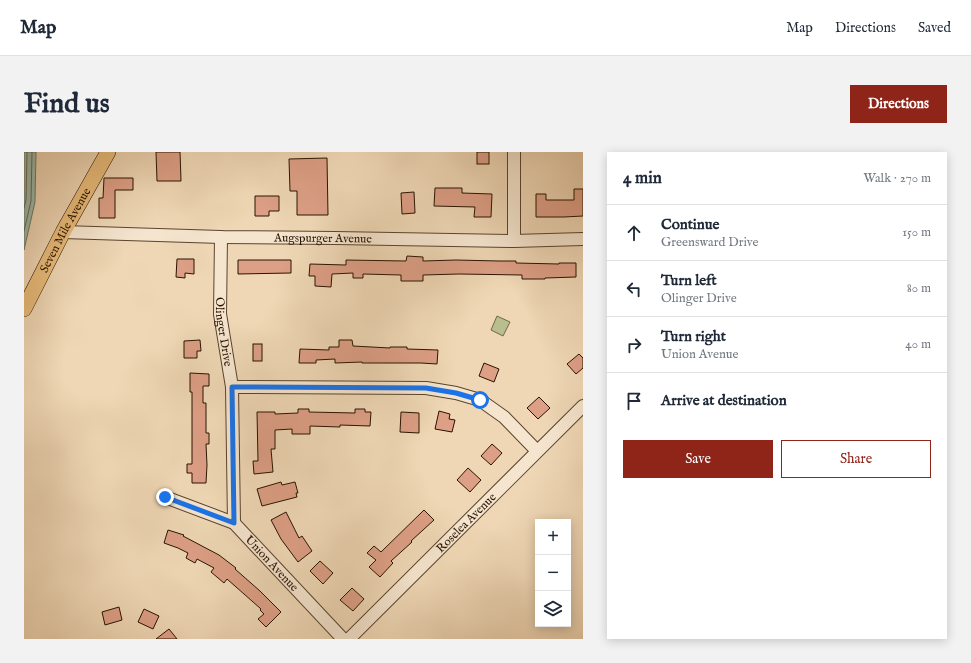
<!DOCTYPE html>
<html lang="en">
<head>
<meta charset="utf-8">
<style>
	body { margin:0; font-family:"IM FELL English",serif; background:#f2f2f3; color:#1f2937 }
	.controls { position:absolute; right:12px; bottom:12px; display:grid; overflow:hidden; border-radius:0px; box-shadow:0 2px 10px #0003 }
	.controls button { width:36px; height:36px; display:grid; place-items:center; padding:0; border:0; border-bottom:1px solid #e0e1e3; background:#fff; color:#1f2937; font:20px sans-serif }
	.stop { position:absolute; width:12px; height:12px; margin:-9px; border:3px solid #1a73e8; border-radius:50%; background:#fff }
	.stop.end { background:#1a73e8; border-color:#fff; box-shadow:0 1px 4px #0008 }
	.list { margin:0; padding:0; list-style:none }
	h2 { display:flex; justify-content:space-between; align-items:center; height:52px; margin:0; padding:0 16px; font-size:17px }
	h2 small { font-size:13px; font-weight:400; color:#747a83 }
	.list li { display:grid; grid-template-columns:26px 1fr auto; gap:12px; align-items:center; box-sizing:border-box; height:56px; padding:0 16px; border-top:1px solid #e0e1e3 }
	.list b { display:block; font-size:15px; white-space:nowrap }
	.list p { margin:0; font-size:13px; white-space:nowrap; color:#747a83 }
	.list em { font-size:13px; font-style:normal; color:#747a83 }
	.actions { display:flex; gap:8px; padding:12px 16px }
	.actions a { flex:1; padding:9px 0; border:1px solid #8f2418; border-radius:0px; text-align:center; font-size:14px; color:#8f2418 }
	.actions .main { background:#8f2418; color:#fff }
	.icon { flex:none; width:22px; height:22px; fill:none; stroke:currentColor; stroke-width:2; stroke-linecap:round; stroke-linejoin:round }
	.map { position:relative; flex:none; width:559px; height:487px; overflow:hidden; border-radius:0px }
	header { display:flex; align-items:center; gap:24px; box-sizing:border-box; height:56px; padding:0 20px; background:#fff; border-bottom:1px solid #e0e1e3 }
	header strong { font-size:19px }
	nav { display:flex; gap:22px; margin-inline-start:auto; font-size:14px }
	.intro { display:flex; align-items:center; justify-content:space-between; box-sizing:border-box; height:96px; padding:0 24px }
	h1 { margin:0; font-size:28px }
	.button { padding:10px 18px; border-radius:0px; background:#8f2418; color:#fff; font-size:14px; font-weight:700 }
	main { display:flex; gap:24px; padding:0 24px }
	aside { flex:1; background:#fff; border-radius:0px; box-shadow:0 2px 10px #0003 }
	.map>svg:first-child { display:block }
	.green { fill:#b8be8e; stroke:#706847 }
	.water { fill:#9abaab; stroke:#6d7767 }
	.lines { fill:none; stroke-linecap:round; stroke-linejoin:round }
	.shore { stroke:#626656; stroke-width:1 }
	.building { fill:#dd9f86; stroke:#291300 }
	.minor-casing { stroke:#5a442d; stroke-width:14 }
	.major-casing { stroke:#291300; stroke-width:16 }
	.minor { stroke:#f5e5cf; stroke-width:12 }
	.major { stroke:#e8bc7a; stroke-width:15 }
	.route { stroke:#1a73e8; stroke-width:5 }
	.labels { text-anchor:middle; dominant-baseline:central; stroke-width:3.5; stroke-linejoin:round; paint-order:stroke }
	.street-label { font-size:12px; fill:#291300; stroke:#f5e5cf }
</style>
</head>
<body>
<header>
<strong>Map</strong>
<nav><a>Map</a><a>Directions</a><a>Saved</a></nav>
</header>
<div class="intro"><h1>Find us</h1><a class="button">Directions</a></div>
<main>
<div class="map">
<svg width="559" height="487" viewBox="0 0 559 487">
	<rect width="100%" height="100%" fill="#efd7b5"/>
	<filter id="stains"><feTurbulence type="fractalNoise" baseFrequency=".005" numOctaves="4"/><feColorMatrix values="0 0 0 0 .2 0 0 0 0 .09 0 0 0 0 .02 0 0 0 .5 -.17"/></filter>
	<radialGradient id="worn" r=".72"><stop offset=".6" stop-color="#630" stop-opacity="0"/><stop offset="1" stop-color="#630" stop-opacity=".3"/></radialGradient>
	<path class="green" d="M473,164L486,170L479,184L467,178Z"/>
	<path class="water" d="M0,0H12L11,50L0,98Z"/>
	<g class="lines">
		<g class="shore">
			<path d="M0,56L2,48L3,0"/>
			<path d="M0,79L7,49L8,0"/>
		</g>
	</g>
	<g class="building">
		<path d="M132,0H156L157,29H133Z"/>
		<rect x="453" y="0" width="12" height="12"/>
		<path d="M303,6L304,63H273V39H266L265,7Z"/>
		<path d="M80,26H109V38H91V66H75V46H79Z"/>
		<path d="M411,36H438V41L468,42L467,65H450L451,55L410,54Z"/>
		<path d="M550,37H559V64L540,65H512V42H522V48H550Z"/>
		<path d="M390,40L391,61L378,62L377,41Z"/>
		<path d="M231,44H255V59H245V64H231Z"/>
		<path d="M383,104L399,105V109L432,108L475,109H492V111L535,112V111H552V125L521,126V127H498V123L435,122L399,123V129H377V123L339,122V126H329V121L308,122L307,135L291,134V124H285L286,112L322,113V108L382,109Z"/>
		<path d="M153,107H170V122L161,121V126L152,125Z"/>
		<path d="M214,108H267V121L214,122Z"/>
		<path d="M176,188L177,199H173V206H160V189Z"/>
		<path d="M315,188H328L329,194L366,196V195H383V197L414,198L413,212L397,211H338V210L311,211V207L292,208V211H275L276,197L305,198V195H315Z"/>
		<rect x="229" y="192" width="9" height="17"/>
		<path d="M555,202L559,206V216L552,222L543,212Z"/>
		<path d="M460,211L475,217L470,230L455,224Z"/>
		<path d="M166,221L185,222V234H179V251H182V281H185V292H182L183,313L182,331H168V321H163V312H168V240H166Z"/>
		<path d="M515,245L526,256L514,267L503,256Z"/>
		<path d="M274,257H285V260L331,261V257H341V260H347L346,274L316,273V275L286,274V282H268V277L251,278V297H247L249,320L230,322L229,309H234L233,260H251V262L274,261Z"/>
		<path d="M415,259L426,262L425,267L431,268L428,280L411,277Z"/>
		<path d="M377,260L395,261V281L376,280Z"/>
		<path d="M468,292L478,301L467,313L457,304Z"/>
		<path d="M444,316L457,328L446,340L433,328Z"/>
		<path d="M257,330L258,333L271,330L274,341H272L273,345L238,354L233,337Z"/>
		<path d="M400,358L410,368L387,389L388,390L367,409L369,411L356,425L345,415L352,408L343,401L350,394L357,400Z"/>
		<path d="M262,360L275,386L278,384L288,399L274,410L257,387L247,368Z"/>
		<path d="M144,378L160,383L159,384L195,403L212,416L211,417L236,439L257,460L242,475L234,467L240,462L236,458L237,457L203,427L200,431L187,420L190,416L173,407L171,411L162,406L164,401L154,396L140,391Z"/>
		<path d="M296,409L309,421L299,432L286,419Z"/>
		<path d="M328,436L340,447L329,459L316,448Z"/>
		<path d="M95,455L98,468L81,473L78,460Z"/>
		<path d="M120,457L135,464L129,477L114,470Z"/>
		<path d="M145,477L153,487H132Z"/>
	</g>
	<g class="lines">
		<defs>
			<g id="minor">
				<path id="s1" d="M39,80L197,85L311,86L490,89L559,87"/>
				<path id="s2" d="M197,85L196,162L208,235L210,371"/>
				<path d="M490,89V0"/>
				<path d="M208,235L402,236L432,241L456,248L480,265L513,299"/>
				<path id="s3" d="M141,345L210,371L319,487"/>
				<path id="s4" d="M325,487L559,254"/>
			</g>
			<g id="major">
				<path id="s5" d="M0,157L39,80L84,0"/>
			</g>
		</defs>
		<use href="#minor" class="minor-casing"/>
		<use href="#major" class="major-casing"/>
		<use href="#minor" class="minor"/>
		<use href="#major" class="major"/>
	</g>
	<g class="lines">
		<path class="route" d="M141,345L210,371L208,235L402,236L432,241L456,248"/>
	</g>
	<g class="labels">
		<g class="street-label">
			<text stroke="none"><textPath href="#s5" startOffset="89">Seven Mile Avenue</textPath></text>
			<text stroke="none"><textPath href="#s1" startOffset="260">Augspurger Avenue</textPath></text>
			<text stroke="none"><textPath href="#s2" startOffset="95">Olinger Drive</textPath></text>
			<text stroke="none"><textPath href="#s4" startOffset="165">Roselea Avenue</textPath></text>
			<text stroke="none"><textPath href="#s3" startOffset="129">Union Avenue</textPath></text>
		</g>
	</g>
	<rect width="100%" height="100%" filter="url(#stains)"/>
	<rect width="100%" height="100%" fill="url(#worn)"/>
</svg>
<div class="controls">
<button>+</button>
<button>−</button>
<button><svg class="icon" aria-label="layers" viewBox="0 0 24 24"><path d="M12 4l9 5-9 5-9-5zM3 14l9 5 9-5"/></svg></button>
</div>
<div class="stop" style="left:456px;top:248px"></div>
<div class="stop end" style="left:141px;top:345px"></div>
</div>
<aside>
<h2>4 min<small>Walk · 270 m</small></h2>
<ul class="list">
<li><svg class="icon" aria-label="ahead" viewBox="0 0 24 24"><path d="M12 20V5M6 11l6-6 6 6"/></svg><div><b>Continue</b><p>Greensward Drive</p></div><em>150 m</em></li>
<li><svg class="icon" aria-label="left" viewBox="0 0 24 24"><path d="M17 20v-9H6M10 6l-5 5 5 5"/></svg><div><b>Turn left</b><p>Olinger Drive</p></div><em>80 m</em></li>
<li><svg class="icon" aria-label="right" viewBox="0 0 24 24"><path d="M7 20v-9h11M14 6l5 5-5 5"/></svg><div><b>Turn right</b><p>Union Avenue</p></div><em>40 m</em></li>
<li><svg class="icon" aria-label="arrive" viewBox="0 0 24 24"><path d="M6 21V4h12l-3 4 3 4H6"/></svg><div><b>Arrive at destination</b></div></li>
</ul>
<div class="actions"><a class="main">Save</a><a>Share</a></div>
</aside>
</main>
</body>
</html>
